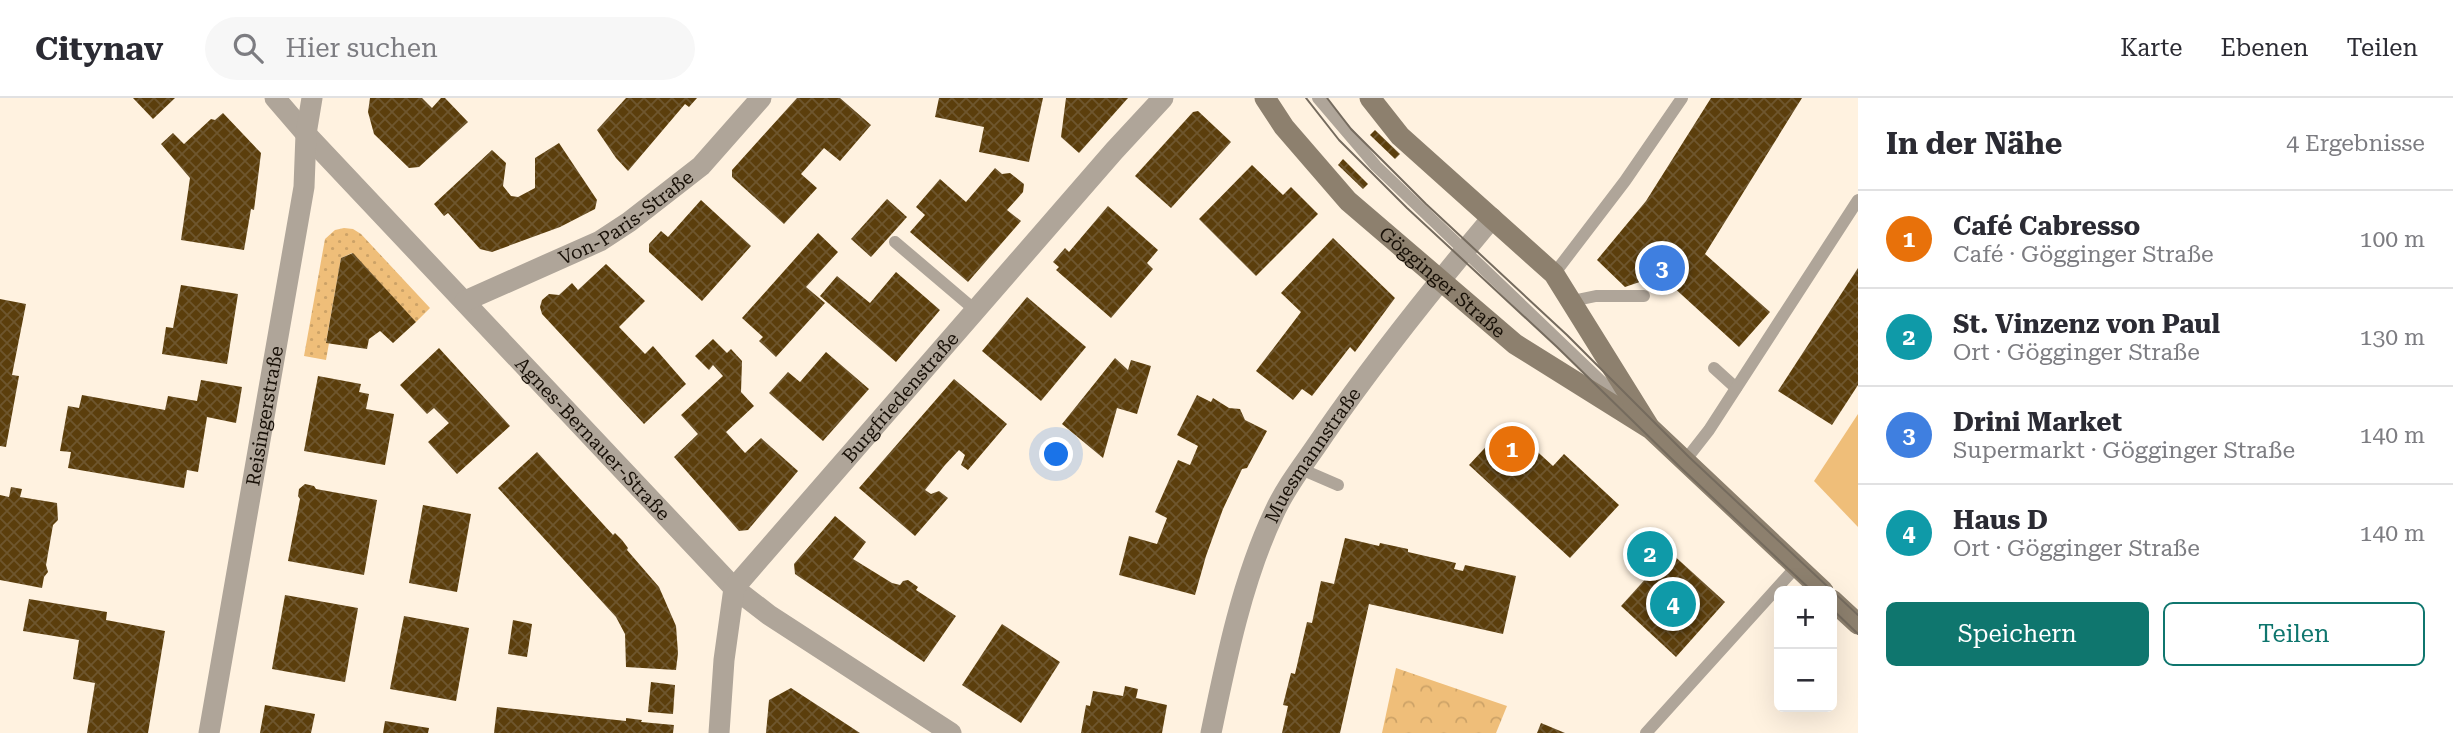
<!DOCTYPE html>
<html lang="de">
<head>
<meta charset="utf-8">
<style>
	body { margin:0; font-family:"Roboto Serif",serif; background:#f7f7f7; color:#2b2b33 }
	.controls { position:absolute; right:21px; bottom:21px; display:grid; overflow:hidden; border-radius:10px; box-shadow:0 7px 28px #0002 }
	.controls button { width:63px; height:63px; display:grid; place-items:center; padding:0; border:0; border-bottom:2px solid #e1e1e2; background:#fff; color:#2b2b33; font:35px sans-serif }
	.you { position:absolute; left:1057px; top:357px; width:24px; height:24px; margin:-18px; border:5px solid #fff; border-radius:50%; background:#1a73e8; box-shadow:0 0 0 10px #1a73e833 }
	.badge { display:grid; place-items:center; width:46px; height:46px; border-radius:50%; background:#0f766e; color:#fff; font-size:23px; font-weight:700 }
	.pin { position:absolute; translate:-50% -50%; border:4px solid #fff; box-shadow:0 2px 7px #0006 }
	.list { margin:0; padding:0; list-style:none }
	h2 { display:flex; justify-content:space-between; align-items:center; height:91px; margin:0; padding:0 28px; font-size:30px }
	h2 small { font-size:23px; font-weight:400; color:#7c7c81 }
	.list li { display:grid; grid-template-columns:46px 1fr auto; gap:21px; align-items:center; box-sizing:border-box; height:98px; padding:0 28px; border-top:2px solid #e1e1e2 }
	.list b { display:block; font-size:26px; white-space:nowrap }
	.list p { margin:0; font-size:23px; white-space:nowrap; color:#7c7c81 }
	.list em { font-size:23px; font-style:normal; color:#7c7c81 }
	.actions { display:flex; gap:14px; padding:21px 28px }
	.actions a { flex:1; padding:16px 0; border:2px solid #0f766e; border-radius:10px; text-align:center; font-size:24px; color:#0f766e }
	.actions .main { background:#0f766e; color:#fff }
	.icon { flex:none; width:38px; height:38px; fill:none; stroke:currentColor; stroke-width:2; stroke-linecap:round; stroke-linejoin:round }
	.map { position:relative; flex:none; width:1858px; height:635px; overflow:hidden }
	header { display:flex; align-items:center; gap:42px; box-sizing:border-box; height:98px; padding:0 35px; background:#fff; border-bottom:2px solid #e1e1e2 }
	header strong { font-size:33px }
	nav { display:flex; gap:38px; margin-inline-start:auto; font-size:24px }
	.search { width:490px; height:63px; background:#f7f7f7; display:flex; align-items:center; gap:18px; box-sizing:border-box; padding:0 24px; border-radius:38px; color:#7c7c81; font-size:26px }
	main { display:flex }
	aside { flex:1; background:#fff }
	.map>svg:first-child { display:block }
	.grass { fill:url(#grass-dots) }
	.forest { fill:url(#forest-crowns) }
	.pitch { fill:#efbe79 }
	.building { fill:url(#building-cross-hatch) }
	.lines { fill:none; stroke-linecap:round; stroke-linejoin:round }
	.service { stroke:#afa599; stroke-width:12 }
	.minor { stroke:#afa599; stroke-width:21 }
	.secondary { stroke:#8d806e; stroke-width:21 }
	.tram { stroke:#756b5e; stroke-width:2 }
	.labels { text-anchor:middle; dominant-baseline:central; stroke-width:7; stroke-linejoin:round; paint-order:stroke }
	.street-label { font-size:19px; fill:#181007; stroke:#fff2e0 }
</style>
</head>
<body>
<header>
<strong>Citynav</strong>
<div class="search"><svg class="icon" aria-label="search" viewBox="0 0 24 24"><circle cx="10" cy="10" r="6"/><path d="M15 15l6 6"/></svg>Hier suchen</div>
<nav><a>Karte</a><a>Ebenen</a><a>Teilen</a></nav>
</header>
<main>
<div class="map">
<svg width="1858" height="635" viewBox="0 0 1858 635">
	<defs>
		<pattern id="grass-dots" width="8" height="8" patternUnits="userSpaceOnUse" patternTransform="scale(1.75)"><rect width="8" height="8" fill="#efbe79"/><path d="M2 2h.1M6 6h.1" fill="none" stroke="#cca267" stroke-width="1.8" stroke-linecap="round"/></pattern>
		<pattern id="forest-crowns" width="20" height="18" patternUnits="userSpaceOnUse" patternTransform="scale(1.75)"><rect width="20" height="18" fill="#efbe79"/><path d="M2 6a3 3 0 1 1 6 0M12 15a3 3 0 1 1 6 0" fill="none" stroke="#cca267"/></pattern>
		<pattern id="building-cross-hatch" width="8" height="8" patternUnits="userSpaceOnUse" patternTransform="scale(1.75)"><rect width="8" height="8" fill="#5b3e0c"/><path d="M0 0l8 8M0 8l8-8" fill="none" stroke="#6e562e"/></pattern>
	</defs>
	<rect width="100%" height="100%" fill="#fff2e0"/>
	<path class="grass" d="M344,130L353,131L361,136L430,210L416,224L352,155L341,160L326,244L329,245L326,262L304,258L325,141L335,132Z"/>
	<path class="forest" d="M1396,570L1507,608L1496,635H1382Z"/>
	<path class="pitch" d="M1858,316V429L1814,383Z"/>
	<g class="building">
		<path d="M133,0H175L153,21Z"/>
		<path d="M370,0H422L432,10L441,0H445L468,24L419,69L409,70L374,36L368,14Z"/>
		<path d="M626,0H697L689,9L685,6L628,73L616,60L597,32Z"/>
		<path d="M797,0H840L871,27L840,63L824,50L801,76L817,90L784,126L732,79V72Z"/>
		<path d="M939,0H1043L1029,64L979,54L984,29L935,19Z"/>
		<path d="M1066,0H1128L1079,55L1061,39Z"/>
		<path d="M1711,0H1802L1705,156L1770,214L1739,249L1660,177L1625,189L1597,162L1646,103Z"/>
		<path d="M1198,13L1231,44L1171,110L1135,78L1193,14Z"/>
		<path d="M223,15L261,55L254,112L251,111L244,152L181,142L190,80L161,46L173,35L184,46L211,21L215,22Z"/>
		<path d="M1375,32L1400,56L1395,61L1370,37Z"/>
		<path d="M559,45L597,102L595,111L560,129L492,154L480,151L448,115L444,118L434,106L492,52L506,65L503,88L511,98L518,99L535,90V60Z"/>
		<path d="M1343,61L1368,86L1363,91L1338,67Z"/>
		<path d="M1252,67L1283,97L1291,89L1318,116L1256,178L1199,121Z"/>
		<path d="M995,70L1002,76L1010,75L1024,86L1023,94L1007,112L1021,123L968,184L910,134L925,117L916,109L940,81L966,104Z"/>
		<path d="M887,101L907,119L871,159L851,141Z"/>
		<path d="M701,102L751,148L702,203L649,154V146L661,133L668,139Z"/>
		<path d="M1108,108L1158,152L1147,165L1153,171L1111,220L1056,172L1059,169L1053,164L1065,150L1069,154Z"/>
		<path d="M818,135L838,154L806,189L825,205L776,259L759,243L763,239L742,220Z"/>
		<path d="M1333,140L1395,200L1355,254L1350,249L1312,298L1302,291L1293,302L1256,273L1301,214L1281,195Z"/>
		<path d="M353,155L416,224L393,245L380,233L369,241L367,251L326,245L341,160Z"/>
		<path d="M606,166L645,203L619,229L645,256L653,248L686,286L644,326L542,216L540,209L542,202L549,196L559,197L572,185L578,192Z"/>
		<path d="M1858,170V287L1832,327L1778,293Z"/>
		<path d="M896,174L940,212L896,264L820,198L837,178L870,205Z"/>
		<path d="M181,187L238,196L227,266L162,256L166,229L173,230Z"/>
		<path d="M1027,199L1086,249L1041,303L982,253Z"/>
		<path d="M0,201L26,206L12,277L19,278L6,349L0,348Z"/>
		<path d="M713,241L727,255L731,251L742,263L741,294L754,308L726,334L745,355L761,340L798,373L748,432L739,433L674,359L698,336L681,317L723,278L713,267L709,272L695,258Z"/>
		<path d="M439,250L510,328L457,376L428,344L449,325L434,310L427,316L400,287Z"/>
		<path d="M826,254L869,291L823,343L769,295L788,274L800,284Z"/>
		<path d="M1115,260L1128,272L1131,262L1151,268L1137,316L1117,310L1103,360L1062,326Z"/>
		<path d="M318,278L361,286L359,294L369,296L366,311L394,316L385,367L304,353Z"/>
		<path d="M954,281L1007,326L968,372L961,367L965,357L959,352L945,367L925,392L931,396L939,393L948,400L915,438L859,390Z"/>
		<path d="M201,282L242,289L236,325L207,319L198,374L187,372L184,390L68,370L71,354L60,353L68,308L79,310L82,297L165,312L168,298L197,303Z"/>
		<path d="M1197,297L1211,304L1213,300L1229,310L1240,311L1245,322L1267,333L1247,370L1242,371L1223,411L1206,458L1195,497L1119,477L1129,438L1157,446L1167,420L1155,414L1178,362L1190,367L1198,348L1177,337Z"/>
		<path d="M1507,326L1553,368L1564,356L1619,407L1570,460L1469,367Z"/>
		<path d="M537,354L613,437L615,435L622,442L628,450L627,452L659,489L676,528L678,555L676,572L626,569L625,536L616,519L498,390Z"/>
		<path d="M305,386L314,388L316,391L377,402L364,477L288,463L300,401L298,398L299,391Z"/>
		<path d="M11,389L22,391L20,399L57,405L58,422L53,427L46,467L48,474L44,479L42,490L0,482V397L9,399Z"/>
		<path d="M423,407L471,416L457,494L409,485Z"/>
		<path d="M835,418L866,444L853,461L892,485L900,487L903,483L908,482L918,489L916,492L956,518L924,564L795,476L794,466Z"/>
		<path d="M1345,440L1379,448L1380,445L1408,451V454L1456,465L1454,471L1463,473L1465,467L1516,478L1503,536L1369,506L1340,635H1282L1288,608L1283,607L1291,575L1295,576L1307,524L1312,525L1321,483L1334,486Z"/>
		<path d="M1670,454L1725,504L1676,559L1621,508Z"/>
		<path d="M285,497L358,510L345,584L272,571Z"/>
		<path d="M29,501L107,514L106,522L165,533L148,635H87L95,585L73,581L79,542L23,533Z"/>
		<path d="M404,518L469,530L456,603L390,591Z"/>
		<path d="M513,522L532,526L527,559L508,556Z"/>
		<path d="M1002,526L1060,564L1021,625L962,587Z"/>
		<path d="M651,584L675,587L673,616L648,614Z"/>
		<path d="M1125,588L1138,591L1136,600L1167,607L1162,635H1081L1086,607L1090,608L1093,593L1123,598Z"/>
		<path d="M791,590L860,635H766L769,602Z"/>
		<path d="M265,607L315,616L311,635H260Z"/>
		<path d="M497,609L626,623V620L642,622L641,624L674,627L673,635H494Z"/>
		<path d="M385,623L429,630L428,635H383Z"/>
		<path d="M1541,625L1565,635H1537Z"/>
	</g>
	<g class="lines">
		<g class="service">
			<path d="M1318,0L1376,68L1625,306"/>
			<path d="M895,144L975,212"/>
			<path d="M1554,176L1625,83L1682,0"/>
			<path d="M1572,203L1596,198H1644"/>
			<path d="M1714,270L1736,290"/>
			<path d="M1684,364L1709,332L1858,102"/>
			<path d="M1301,371L1338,387"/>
			<path d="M1646,635L1796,469"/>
		</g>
		<g class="minor">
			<path id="s1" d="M275,0L306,36L734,490L769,517L951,635"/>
			<path id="s2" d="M465,203L600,143L629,124L701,68L761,0"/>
			<path id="s3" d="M209,635L304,89L306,36L312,0"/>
			<path id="s4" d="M719,635L724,562L734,490L1114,53L1163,0"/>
			<path id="s5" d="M1211,635C1226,562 1242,483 1274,415C1287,386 1308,361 1325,335C1377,260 1434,189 1492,120"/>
		</g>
		<g class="secondary">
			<path id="s6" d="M1265,0L1284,29L1348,103L1515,246L1651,331L1823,493"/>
			<path d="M1370,0L1400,38L1554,176L1648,327"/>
			<path d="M1832,502L1858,526"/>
		</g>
		<g class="tram">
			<path d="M1306,0L1339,42L1407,110L1557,249L1680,369L1812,493"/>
			<path d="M1327,0L1351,31L1426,106L1567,237L1689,359L1858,517"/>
			<path d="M1832,511L1858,536"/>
		</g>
	</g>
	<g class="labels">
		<g class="street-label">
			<text stroke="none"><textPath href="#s2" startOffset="182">Von-Paris-Straße</textPath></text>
			<text stroke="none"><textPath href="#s6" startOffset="257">Gögginger Straße</textPath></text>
			<text stroke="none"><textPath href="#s4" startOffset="399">Burgfriedenstraße</textPath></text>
			<text stroke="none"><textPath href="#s3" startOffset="322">Reisingerstraße</textPath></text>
			<text stroke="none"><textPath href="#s1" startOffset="466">Agnes-Bernauer-Straße</textPath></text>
			<text stroke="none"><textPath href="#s5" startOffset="299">Muesmannstraße</textPath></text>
		</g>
	</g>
</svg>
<div class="controls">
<button>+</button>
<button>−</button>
</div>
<div class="you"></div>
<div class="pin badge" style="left:1512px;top:351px;background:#e8710a">1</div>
<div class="pin badge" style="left:1650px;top:456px;background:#0f9aa8">2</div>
<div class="pin badge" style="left:1662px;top:170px;background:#3f7fe0">3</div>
<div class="pin badge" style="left:1673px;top:506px;background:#0f9aa8">4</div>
</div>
<aside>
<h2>In der Nähe<small>4 Ergebnisse</small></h2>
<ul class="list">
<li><span class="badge" style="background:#e8710a">1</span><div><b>Café Cabresso</b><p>Café · Gögginger Straße</p></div><em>100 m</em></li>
<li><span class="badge" style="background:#0f9aa8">2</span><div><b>St. Vinzenz von Paul</b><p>Ort · Gögginger Straße</p></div><em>130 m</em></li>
<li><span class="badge" style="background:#3f7fe0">3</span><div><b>Drini Market</b><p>Supermarkt · Gögginger Straße</p></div><em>140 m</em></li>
<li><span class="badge" style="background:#0f9aa8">4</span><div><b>Haus D</b><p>Ort · Gögginger Straße</p></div><em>140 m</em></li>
</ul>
<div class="actions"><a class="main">Speichern</a><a>Teilen</a></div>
</aside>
</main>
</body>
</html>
